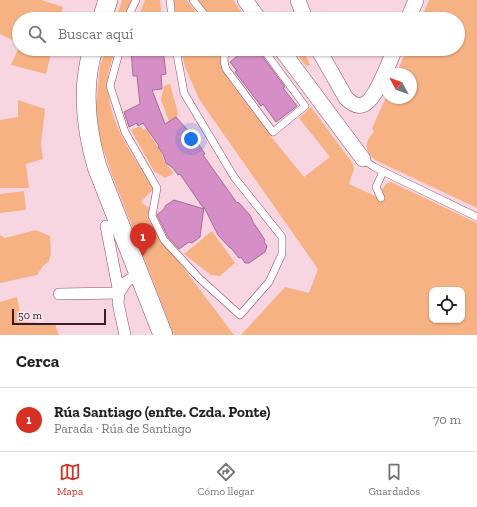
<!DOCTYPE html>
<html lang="es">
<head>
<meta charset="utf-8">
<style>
	body { margin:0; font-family:"Zilla Slab",serif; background:#f2f2f2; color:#222 }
	.controls { position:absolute; right:12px; bottom:12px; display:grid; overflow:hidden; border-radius:8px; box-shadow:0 1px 3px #0004 }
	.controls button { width:36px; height:36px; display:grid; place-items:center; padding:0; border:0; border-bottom:1px solid #e0e0e0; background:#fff; color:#222; font:20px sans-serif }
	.compass { position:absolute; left:381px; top:68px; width:36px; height:36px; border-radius:50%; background:#fff; box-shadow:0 1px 3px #0004; rotate:311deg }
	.scale { position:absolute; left:12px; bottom:10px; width:94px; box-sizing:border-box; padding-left:4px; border:2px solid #391b27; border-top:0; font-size:11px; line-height:14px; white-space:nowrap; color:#391b27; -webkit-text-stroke:3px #f9e8ee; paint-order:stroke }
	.you { position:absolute; left:191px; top:139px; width:14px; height:14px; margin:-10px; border:3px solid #fff; border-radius:50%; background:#1a73e8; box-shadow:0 0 0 6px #1a73e833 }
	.badge { display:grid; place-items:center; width:26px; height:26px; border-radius:50%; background:#d93025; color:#fff; font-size:13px; font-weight:700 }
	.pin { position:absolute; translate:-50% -33px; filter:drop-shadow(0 1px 2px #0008) }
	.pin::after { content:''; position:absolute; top:21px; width:14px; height:12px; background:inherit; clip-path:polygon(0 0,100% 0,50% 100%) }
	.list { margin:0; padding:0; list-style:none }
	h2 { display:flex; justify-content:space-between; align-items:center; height:52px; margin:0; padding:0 16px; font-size:17px }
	h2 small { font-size:13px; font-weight:400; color:#767676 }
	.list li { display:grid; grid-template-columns:26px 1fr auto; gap:12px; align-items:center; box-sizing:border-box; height:64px; padding:0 16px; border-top:1px solid #e0e0e0 }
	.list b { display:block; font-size:15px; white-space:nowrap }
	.list p { margin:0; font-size:13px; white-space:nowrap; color:#767676 }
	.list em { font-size:13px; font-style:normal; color:#767676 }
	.icon { flex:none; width:22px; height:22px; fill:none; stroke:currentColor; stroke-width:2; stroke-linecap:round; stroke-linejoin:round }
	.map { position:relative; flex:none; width:477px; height:335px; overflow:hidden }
	.search { position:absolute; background:#fff; box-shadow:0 1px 3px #0004; left:12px; right:12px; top:12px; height:44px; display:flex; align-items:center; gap:10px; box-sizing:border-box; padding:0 14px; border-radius:22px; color:#767676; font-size:15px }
	.sheet { height:116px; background:#fff }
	nav { display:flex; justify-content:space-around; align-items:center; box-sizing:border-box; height:56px; border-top:1px solid #e0e0e0; background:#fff; font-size:11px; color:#767676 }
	nav a { display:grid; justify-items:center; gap:2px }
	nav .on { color:#d93025 }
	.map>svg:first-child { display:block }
	.green { fill:#f7b283; fill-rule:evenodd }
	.building { fill:#d68fc6; stroke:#a86a9a }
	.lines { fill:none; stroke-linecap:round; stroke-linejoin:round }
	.service-casing { stroke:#934b69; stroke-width:8 }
	.pedestrian-casing { stroke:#934b69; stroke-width:12 }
	.minor-casing { stroke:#934b69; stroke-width:16 }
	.tertiary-casing { stroke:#934b69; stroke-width:20 }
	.service { stroke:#fff; stroke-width:7 }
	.pedestrian { stroke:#fff; stroke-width:11 }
	.minor { stroke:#fff; stroke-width:15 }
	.tertiary { stroke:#fff; stroke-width:19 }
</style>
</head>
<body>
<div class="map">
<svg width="477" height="335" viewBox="0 0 477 335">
	<rect width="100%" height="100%" fill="#f7d5e1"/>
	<g class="green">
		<path d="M0,0H41L63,7L60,19H19V43L0,34Z"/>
		<path d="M122,0H134L126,19H116Z"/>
		<path d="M145,0H160L162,19H153L148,15L139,16Z"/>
		<path d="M174,0H187L201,19H176Z"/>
		<path d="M198,0H233L247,19H212Z"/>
		<path d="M429,0H477V208L375,160C364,151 364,142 374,132L372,128L387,95V98H411V74H396L407,49H458V19H421Z"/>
		<path d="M19,47V49H52L46,74L11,65Z"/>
		<path d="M106,49H116C113,58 108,69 108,79C106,121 132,154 154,188L141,202L149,208V220L161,238L234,335H174L112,175L100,140L96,106L100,66Z"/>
		<path d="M181,49H222L221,57L222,68L228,79L273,139L304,177L330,157L299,118L311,107L353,164L354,169L349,184L384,200L381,191L386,184L391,182L477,223V335H241L285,287L309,293L318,269L199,99L185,67ZM432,290H462V320H432Z"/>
		<path d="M293,49H303L310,65L306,66Z"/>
		<path d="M170,84L178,113L177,117L169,121L161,100L164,86Z"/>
		<path d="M18,100L45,109L41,144L43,159L26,164L29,188H0V120L18,117Z"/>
		<path d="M141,126L143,130L151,127L154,131L150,135L161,152L164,161L174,173L165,178L154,171L131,130Z"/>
		<path d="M24,191L26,210L0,213V194Z"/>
		<path d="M36,230L50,236L51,254L49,261L43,266L37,275L0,283V235L5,238Z"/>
		<path d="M212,231L235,263L220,276L211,275L184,254Z"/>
		<path d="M17,297L22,322L55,324L59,335H0V302Z"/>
	</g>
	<g class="building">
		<path d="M131,49H163L166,74L161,75L162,89L152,90L165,124L176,117L194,137L205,154L203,155L237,203L238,202L250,215L253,222L265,240L264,242L267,246L265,252L249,263H245L241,257L239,258L231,248H230L218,235L204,207L200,237L192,243L189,242L179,249L168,237L157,215L165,208V206L174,200L204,209L180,174L178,175L173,168L166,163L163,154L158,147L159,146L143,123L138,126L137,123L129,127L124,112L140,104L137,76H133Z"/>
		<path d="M246,49H252L256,55L260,53L285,87L283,88L297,106L276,122L263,104L261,106L235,72L237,71L230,62Z"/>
	</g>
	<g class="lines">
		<defs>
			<g id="service">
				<path d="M170,0L172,19"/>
				<path d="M193,0L208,19"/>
				<path d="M127,19L136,0"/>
				<path d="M120,49L110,86L125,132L157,188L152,216L164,240L199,278L240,315L269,282L282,254V237L234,177L184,93L176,49"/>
				<path d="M229,49C223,56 223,60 226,69L273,132L305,106L263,49"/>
				<path d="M363,159L374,167L477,217"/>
				<path d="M381,198L376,187L383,172"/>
			</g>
			<g id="pedestrian">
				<path d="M106,226L119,293L118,303L125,335"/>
				<path d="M119,293L126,282L138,274"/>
				<path d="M59,294L119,293"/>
			</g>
			<g id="minor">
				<path d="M245,0L259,19"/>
				<path d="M298,0L305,19"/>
				<path d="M408,19L416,0"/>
				<path d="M281,49L363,159"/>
				<path d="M318,49L346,98C350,102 356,107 362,105C376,102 389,61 395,49"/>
			</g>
			<g id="tertiary">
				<path d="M102,19L108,0"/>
				<path d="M93,49C81,88 86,129 97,167L163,335"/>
			</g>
		</defs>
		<use href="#service" class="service-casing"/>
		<use href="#pedestrian" class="pedestrian-casing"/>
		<use href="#minor" class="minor-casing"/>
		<use href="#tertiary" class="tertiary-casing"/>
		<use href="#service" class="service"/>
		<use href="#pedestrian" class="pedestrian"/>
		<use href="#minor" class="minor"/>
		<use href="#tertiary" class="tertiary"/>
	</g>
</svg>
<div class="controls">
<button><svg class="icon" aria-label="locate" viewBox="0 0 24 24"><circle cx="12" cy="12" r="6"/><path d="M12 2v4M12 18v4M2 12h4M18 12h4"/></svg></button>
</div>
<svg class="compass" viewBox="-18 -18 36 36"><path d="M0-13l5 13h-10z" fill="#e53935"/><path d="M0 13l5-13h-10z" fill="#767676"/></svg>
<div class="scale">50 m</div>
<div class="you"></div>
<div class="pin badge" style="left:143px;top:256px">1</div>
<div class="search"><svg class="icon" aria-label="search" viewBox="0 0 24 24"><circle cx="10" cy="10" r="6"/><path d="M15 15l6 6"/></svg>Buscar aquí</div>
</div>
<section class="sheet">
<h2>Cerca<small></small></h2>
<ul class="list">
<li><span class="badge">1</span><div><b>Rúa Santiago (enfte. Czda. Ponte)</b><p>Parada · Rúa de Santiago</p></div><em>70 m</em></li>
</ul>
</section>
<nav>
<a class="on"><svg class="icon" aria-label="map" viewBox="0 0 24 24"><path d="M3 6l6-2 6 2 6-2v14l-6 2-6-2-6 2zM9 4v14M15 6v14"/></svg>Mapa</a>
<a><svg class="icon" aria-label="directions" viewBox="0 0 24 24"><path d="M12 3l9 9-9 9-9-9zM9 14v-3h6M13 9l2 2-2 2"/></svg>Cómo llegar</a>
<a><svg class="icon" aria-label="saved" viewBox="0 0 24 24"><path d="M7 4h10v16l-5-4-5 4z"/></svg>Guardados</a>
</nav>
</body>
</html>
